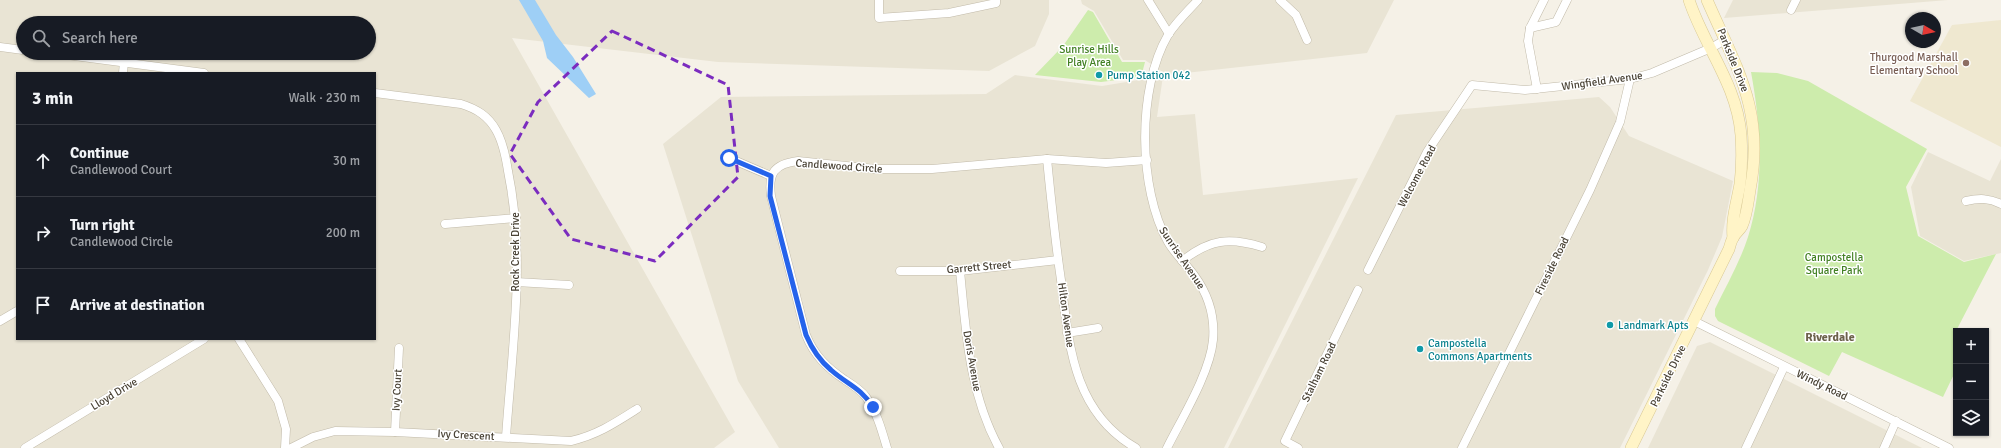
<!DOCTYPE html>
<html lang="en">
<head>
<meta charset="utf-8">
<style>
	body { margin:0; font-family:Signika,sans-serif; background:#242831; color:#f1f3f6 }
	.controls { position:absolute; right:12px; bottom:12px; display:grid; overflow:hidden; border-radius:0px; box-shadow:0 1px 3px #0004 }
	.controls button { width:36px; height:36px; display:grid; place-items:center; padding:0; border:0; border-bottom:1px solid #363941; background:#171b24; color:#f1f3f6; font:20px sans-serif }
	.compass { position:absolute; left:1905px; top:12px; width:36px; height:36px; border-radius:50%; background:#171b24; box-shadow:0 1px 3px #0004; rotate:99deg }
	.stop { position:absolute; width:12px; height:12px; margin:-9px; border:3px solid #2563eb; border-radius:50%; background:#fff }
	.stop.end { background:#2563eb; border-color:#fff; box-shadow:0 1px 4px #0008 }
	.list { margin:0; padding:0; list-style:none }
	h2 { display:flex; justify-content:space-between; align-items:center; height:52px; margin:0; padding:0 16px; font-size:17px }
	h2 small { font-size:13px; font-weight:400; color:#9ea1a6 }
	.list li { display:grid; grid-template-columns:26px 1fr auto; gap:12px; align-items:center; box-sizing:border-box; height:72px; padding:0 16px; border-top:1px solid #363941 }
	.list b { display:block; font-size:15px; white-space:nowrap }
	.list p { margin:0; font-size:13px; white-space:nowrap; color:#9ea1a6 }
	.list em { font-size:13px; font-style:normal; color:#9ea1a6 }
	.icon { flex:none; width:22px; height:22px; fill:none; stroke:currentColor; stroke-width:2; stroke-linecap:round; stroke-linejoin:round }
	.map { position:relative; flex:none; width:2001px; height:448px; overflow:hidden }
	.search { position:absolute; background:#171b24; box-shadow:0 1px 3px #0004; left:16px; top:16px; width:360px; height:44px; display:flex; align-items:center; gap:10px; box-sizing:border-box; padding:0 14px; border-radius:22px; color:#9ea1a6; font-size:15px }
	.panel { position:absolute; background:#171b24; box-shadow:0 1px 3px #0004; left:16px; top:72px; width:360px; height:268px; border-radius:0px }
	.map>svg:first-child { display:block }
	.residential { fill:#e9e4d4; fill-rule:evenodd }
	.education { fill:#efe8d0 }
	.green { fill:#cdecac }
	.water { fill:#9ecff6 }
	.lines { fill:none; stroke-linecap:round; stroke-linejoin:round }
	.street-casing { stroke:#c1baa9; stroke-width:9 }
	.secondary-casing { stroke:#d9c993; stroke-width:12 }
	.street { stroke:#fff; stroke-width:8 }
	.secondary { stroke:#fff4c7; stroke-width:11 }
	.route { stroke:#2563eb; stroke-width:5 }
	.marked { fill:none; stroke:#7b2cbf; stroke-width:3; stroke-dasharray:8 5; stroke-linejoin:round }
	.education-dot { fill:#8d6e63; stroke:#fff; stroke-width:1.5 }
	.culture-dot { fill:#0f9aa8; stroke:#fff; stroke-width:1.5 }
	.labels { text-anchor:middle; dominant-baseline:central; stroke-width:3; stroke-linejoin:round; paint-order:stroke }
	.park-label { font-size:11px; fill:#428023; stroke:#fff }
	.education-label { font-size:11px; fill:#785e54; stroke:#fff; text-anchor:end }
	.street-label { font-size:11px; fill:#494235; stroke:#fff }
	.culture-label { font-size:11px; fill:#0d838f; stroke:#fff; text-anchor:start }
	.neighbourhood-label { font-size:12px; font-weight:bold; fill:#6c614b; stroke:#fff }
</style>
</head>
<body>
<div class="map">
<svg width="2001" height="448" viewBox="0 0 2001 448">
	<rect width="100%" height="100%" fill="#f5f1e7"/>
	<g class="residential">
		<path d="M0,0H1049V14L1035,46L989,71L718,62L512,38L735,432L714,448H0ZM23,23H369V53H23ZM17,73H375V339H17Z"/>
		<path d="M1081,0H1394L1367,53L1167,75L1145,60H1123L1094,11L1082,4Z"/>
		<path d="M1733,0H1948L1724,18Z"/>
		<path d="M1015,75L1102,86L1163,76L1157,117L1195,114L1203,195L1358,178L1224,448H779L738,381L663,144L721,97L986,94Z"/>
		<path d="M1599,97L1610,107L1629,136L1733,181L1722,237L1708,270L1620,448H1228L1396,115Z"/>
		<path d="M1928,152L1990,181L2001,159V253L1964,261L1920,236L1911,187Z"/>
		<path d="M1710,342L1922,448H1648L1697,346Z"/>
	</g>
	<path class="education" d="M2001,20V147L1910,101L1952,25Z"/>
	<g class="green">
		<path d="M1088,10L1093,12L1122,62H1145L1141,77L1101,82L1035,75L1063,46Z"/>
		<path d="M1751,72L1777,73L1808,81L1927,149L1906,187L1918,236L1964,262L1996,254L1956,331V370L1943,397L1842,352L1829,376L1718,321L1715,316V309C1726,286 1740,262 1748,237C1765,183 1761,127 1751,72Z"/>
	</g>
	<path class="water" d="M519,0H535L556,35L573,57L596,94L589,98L547,58L543,41Z"/>
	<g class="lines">
		<defs>
			<g id="street">
				<path d="M879,0V18L949,13L996,3V0"/>
				<path d="M1148,0L1169,34"/>
				<path d="M1280,0L1296,15L1307,40"/>
				<path d="M1791,10L1796,0"/>
				<path d="M1530,28L1556,22L1567,0"/>
				<path d="M0,47L23,50"/>
				<path d="M52,53L204,73"/>
				<path d="M123,73L124,62"/>
				<path d="M1537,89L1528,41L1530,28L1544,0"/>
				<path d="M375,93L461,104C477,109 488,116 496,130C503,142 506,158 508,171C526,258 512,349 506,437"/>
				<path d="M729,158L771,176"/>
				<path d="M1047,159C1051,199 1055,240 1061,280C1069,345 1073,412 1136,448"/>
				<path d="M1966,201C1979,198 1989,198 2001,204"/>
				<path d="M445,224L516,218"/>
				<path d="M1182,261C1210,239 1229,237 1262,247"/>
				<path d="M1368,270L1427,152L1472,85L1525,90L1630,79L1652,73L1711,48L1725,40"/>
				<path d="M900,271H960L1058,260"/>
				<path d="M960,271C966,332 969,393 999,448"/>
				<path d="M516,282L569,285"/>
				<path d="M0,321L17,311"/>
				<path d="M1694,321L1949,448"/>
				<path d="M1067,333L1098,328"/>
				<path d="M239,339L278,401L286,429L285,448"/>
				<path d="M395,432L399,348"/>
				<path d="M25,448L204,339"/>
				<path d="M291,448L313,437L335,431L395,432L571,441C597,435 615,423 637,409"/>
				<path d="M887,448C882,431 877,412 866,397C861,390 853,385 845,380C827,368 814,355 806,335L771,196C768,173 774,164 798,161L875,169H932L1047,159L1106,163L1147,160"/>
				<path d="M1167,448C1182,418 1210,373 1213,340C1215,317 1208,294 1194,275C1186,264 1175,254 1168,242C1138,189 1137,88 1168,35C1176,22 1188,11 1198,0"/>
				<path d="M1298,448L1285,441L1358,290"/>
				<path d="M1462,448L1590,190L1620,122L1630,79"/>
				<path d="M1746,448L1784,367"/>
				<path d="M1884,448L1896,421"/>
			</g>
			<g id="secondary">
				<path d="M1689,0C1704,46 1737,84 1741,135C1742,151 1742,168 1740,184C1737,202 1731,219 1733,238"/>
				<path d="M1631,448L1729,249C1730,246 1731,241 1733,238C1735,233 1740,230 1742,226C1747,215 1748,202 1750,190C1765,111 1737,69 1707,0"/>
			</g>
		</defs>
		<use href="#street" class="street-casing"/>
		<use href="#secondary" class="secondary-casing"/>
		<use href="#street" class="street"/>
		<use href="#secondary" class="secondary"/>
	</g>
	<g class="lines">
		<path class="route" d="M729,158L771,176L770,196L806,335C812,349 819,360 831,370C848,385 860,387 873,407"/>
	</g>
	<path class="marked" d="M612,31L728,85L738,177L655,261L571,239L510,154L538,102Z"/>
	<circle class="education-dot" cx="1966" cy="63" r="4"/>
	<g class="culture-dot">
		<circle cx="1099" cy="75" r="4"/>
		<circle cx="1610" cy="325" r="4"/>
		<circle cx="1420" cy="349" r="4"/>
	</g>
	<g class="labels">
		<g class="park-label">
			<text x="1089" y="49">Sunrise Hills<tspan x="1089" dy="13">Play Area</tspan></text>
			<text x="1834" y="257">Campostella<tspan x="1834" dy="13">Square Park</tspan></text>
		</g>
		<g class="education-label">
			<text x="1958" y="57">Thurgood Marshall<tspan x="1958" dy="13">Elementary School</tspan></text>
		</g>
		<g class="street-label">
			<text transform="translate(1733 60) rotate(68)">Parkside Drive</text>
			<text transform="translate(1602 81) rotate(-8)">Wingfield Avenue</text>
			<text transform="translate(839 166) rotate(4)">Candlewood Circle</text>
			<text transform="translate(1417 176) rotate(-62)">Welcome Road</text>
			<text transform="translate(515 252) rotate(-90)">Rock Creek Drive</text>
			<text transform="translate(1182 258) rotate(56)">Sunrise Avenue</text>
			<text transform="translate(1552 266) rotate(-64)">Fireside Road</text>
			<text transform="translate(979 267) rotate(-5)">Garrett Street</text>
			<text transform="translate(1066 315) rotate(82)">Hilton Avenue</text>
			<text transform="translate(972 361) rotate(80)">Doris Avenue</text>
			<text transform="translate(1319 372) rotate(-64)">Stalham Road</text>
			<text transform="translate(1668 376) rotate(-64)">Parkside Drive</text>
			<text transform="translate(1822 385) rotate(26)">Windy Road</text>
			<text transform="translate(397 390) rotate(-87)">Ivy Court</text>
			<text transform="translate(114 394) rotate(-31)">Lloyd Drive</text>
			<text transform="translate(466 435) rotate(3)">Ivy Crescent</text>
		</g>
		<g class="culture-label">
			<text x="1107" y="75">Pump Station 042</text>
			<text x="1618" y="325">Landmark Apts</text>
			<text x="1428" y="343">Campostella<tspan x="1428" dy="13">Commons Apartments</tspan></text>
		</g>
		<g class="neighbourhood-label">
			<text x="1830" y="337">Riverdale</text>
		</g>
	</g>
</svg>
<div class="controls">
<button>+</button>
<button>−</button>
<button><svg class="icon" aria-label="layers" viewBox="0 0 24 24"><path d="M12 4l9 5-9 5-9-5zM3 14l9 5 9-5"/></svg></button>
</div>
<svg class="compass" viewBox="-18 -18 36 36"><path d="M0-13l5 13h-10z" fill="#e53935"/><path d="M0 13l5-13h-10z" fill="#9ea1a6"/></svg>
<div class="stop" style="left:729px;top:158px"></div>
<div class="stop end" style="left:873px;top:407px"></div>
<div class="search"><svg class="icon" aria-label="search" viewBox="0 0 24 24"><circle cx="10" cy="10" r="6"/><path d="M15 15l6 6"/></svg>Search here</div>
<section class="panel">
<h2>3 min<small>Walk · 230 m</small></h2>
<ul class="list">
<li><svg class="icon" aria-label="ahead" viewBox="0 0 24 24"><path d="M12 20V5M6 11l6-6 6 6"/></svg><div><b>Continue</b><p>Candlewood Court</p></div><em>30 m</em></li>
<li><svg class="icon" aria-label="right" viewBox="0 0 24 24"><path d="M7 20v-9h11M14 6l5 5-5 5"/></svg><div><b>Turn right</b><p>Candlewood Circle</p></div><em>200 m</em></li>
<li><svg class="icon" aria-label="arrive" viewBox="0 0 24 24"><path d="M6 21V4h12l-3 4 3 4H6"/></svg><div><b>Arrive at destination</b></div></li>
</ul>
</section>
</div>
</body>
</html>
